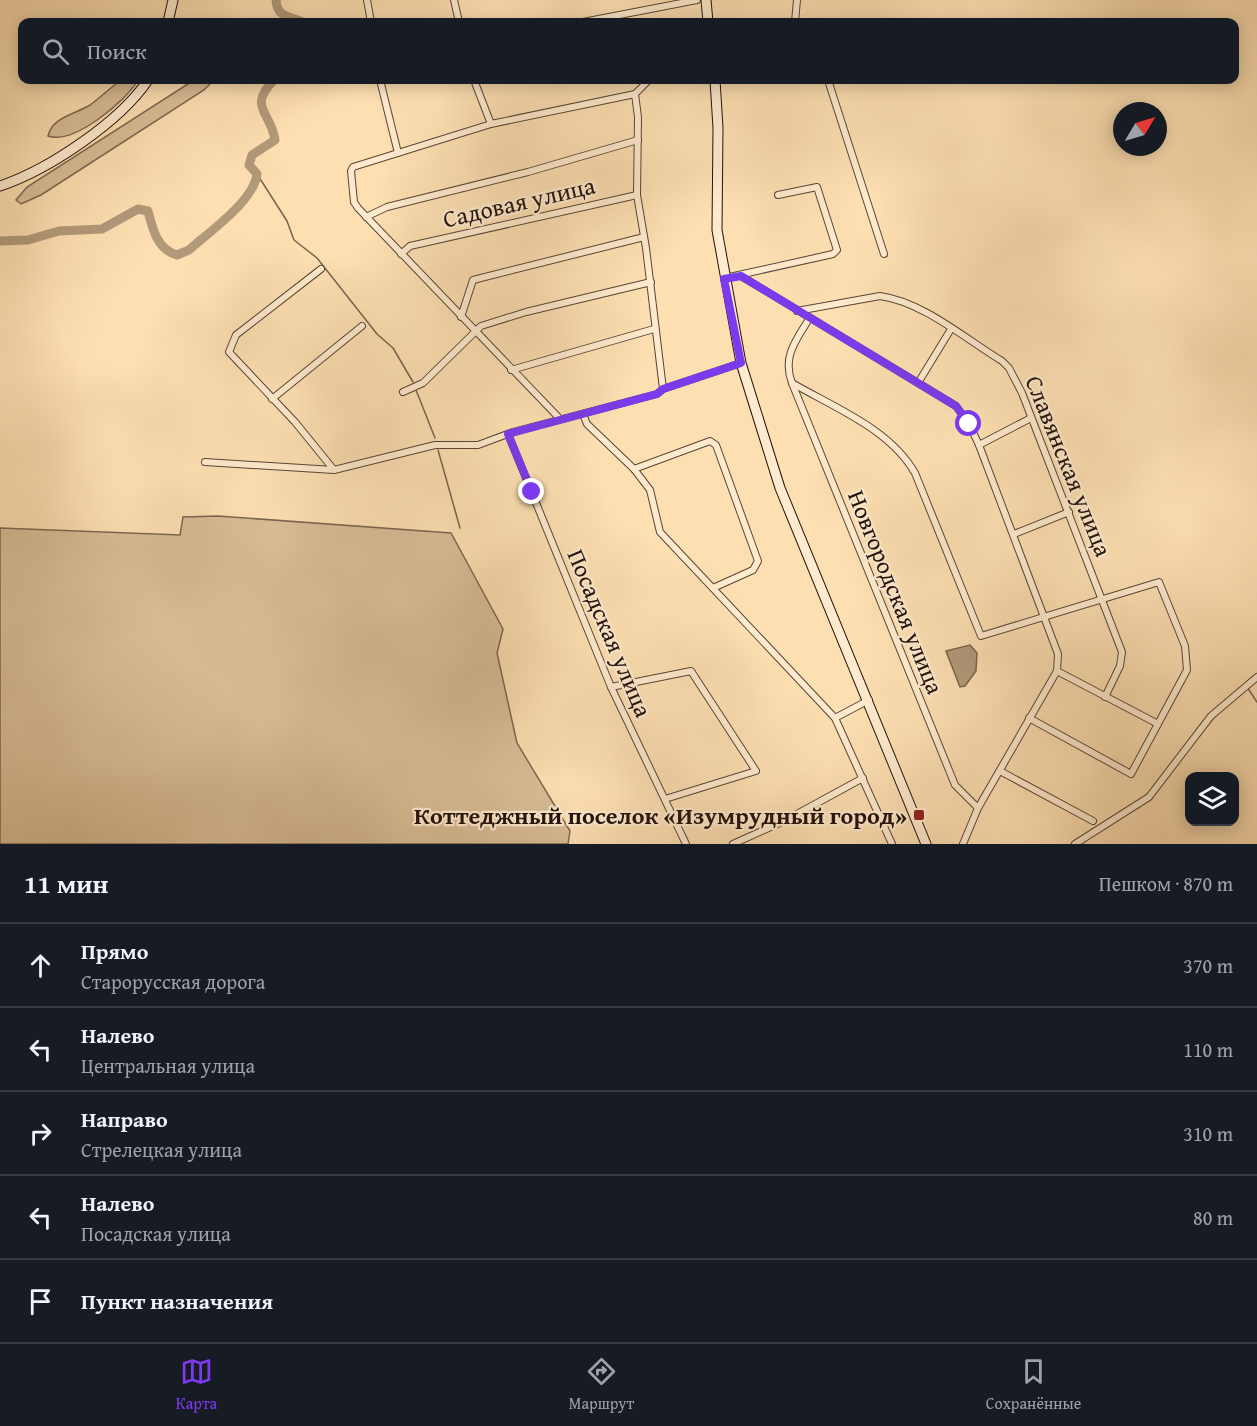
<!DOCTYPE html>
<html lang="ru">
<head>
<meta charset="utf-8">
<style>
	body { margin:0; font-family:"Gentium Book Plus",serif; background:#242831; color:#f1f3f6 }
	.controls { position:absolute; right:18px; bottom:18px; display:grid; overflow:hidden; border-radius:12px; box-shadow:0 3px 15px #0003 }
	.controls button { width:54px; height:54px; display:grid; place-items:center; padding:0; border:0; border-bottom:2px solid #363941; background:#171b24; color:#f1f3f6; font:30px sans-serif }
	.compass { position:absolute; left:1113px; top:102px; width:54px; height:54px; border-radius:50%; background:#171b24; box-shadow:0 3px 15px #0003; rotate:52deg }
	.stop { position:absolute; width:18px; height:18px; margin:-14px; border:4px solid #7c3aed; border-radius:50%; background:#fff }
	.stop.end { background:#7c3aed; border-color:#fff; box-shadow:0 2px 6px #0008 }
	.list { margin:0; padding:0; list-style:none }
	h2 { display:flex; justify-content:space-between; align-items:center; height:78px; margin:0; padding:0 24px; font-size:26px }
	h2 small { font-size:20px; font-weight:400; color:#9ea1a6 }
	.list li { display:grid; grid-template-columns:39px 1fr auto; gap:18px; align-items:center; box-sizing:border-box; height:84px; padding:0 24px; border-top:2px solid #363941 }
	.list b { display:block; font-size:22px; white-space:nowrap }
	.list p { margin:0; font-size:20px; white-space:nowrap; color:#9ea1a6 }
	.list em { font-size:20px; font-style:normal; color:#9ea1a6 }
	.icon { flex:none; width:33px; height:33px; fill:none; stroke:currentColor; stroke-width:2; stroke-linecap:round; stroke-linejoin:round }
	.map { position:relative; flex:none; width:1257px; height:844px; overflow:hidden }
	.search { position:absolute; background:#171b24; box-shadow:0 3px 15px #0003; left:18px; right:18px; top:18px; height:66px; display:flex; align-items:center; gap:15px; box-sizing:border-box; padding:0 21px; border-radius:12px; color:#9ea1a6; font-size:22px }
	.sheet { height:498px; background:#171b24 }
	nav { display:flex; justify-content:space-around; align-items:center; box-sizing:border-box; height:84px; border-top:2px solid #363941; background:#171b24; font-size:16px; color:#9ea1a6 }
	nav a { display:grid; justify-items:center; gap:3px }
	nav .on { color:#7c3aed }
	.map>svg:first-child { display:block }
	.green { fill:#d8bc96; stroke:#7c6751; stroke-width:1.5 }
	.water { fill:#b2997a; stroke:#78634e; stroke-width:1.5 }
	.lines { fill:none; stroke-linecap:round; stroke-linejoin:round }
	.stream { stroke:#78634e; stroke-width:1.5 }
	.river { stroke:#b2997a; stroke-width:9 }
	.street-casing { stroke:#584536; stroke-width:8 }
	.secondary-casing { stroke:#21120c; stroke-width:11 }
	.street { stroke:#feeacd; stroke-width:6 }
	.secondary { stroke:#feeacd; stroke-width:9 }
	.route { stroke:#7c3aed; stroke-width:8 }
	.poi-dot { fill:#8f2418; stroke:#feeacd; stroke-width:2 }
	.labels { text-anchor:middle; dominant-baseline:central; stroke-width:4.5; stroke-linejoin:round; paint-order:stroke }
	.street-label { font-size:24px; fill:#21120c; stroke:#feeacd }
	.poi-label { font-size:24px; font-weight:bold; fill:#21120c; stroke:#feeacd; text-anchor:end }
</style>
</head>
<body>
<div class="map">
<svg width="1257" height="844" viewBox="0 0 1257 844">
	<rect width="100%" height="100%" fill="#fddfb2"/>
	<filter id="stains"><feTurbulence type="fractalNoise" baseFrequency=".00333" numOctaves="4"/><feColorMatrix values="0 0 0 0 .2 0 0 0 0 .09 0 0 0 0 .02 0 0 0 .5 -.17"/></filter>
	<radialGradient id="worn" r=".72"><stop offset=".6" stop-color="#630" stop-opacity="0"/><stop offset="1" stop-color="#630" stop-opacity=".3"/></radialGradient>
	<g class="green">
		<path d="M121,80H138C126,101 74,145 48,136C52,117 76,114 90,105C101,97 110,88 121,80Z"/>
		<path d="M194,80H214L204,90L41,195L21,204L16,200L27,187Z"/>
		<path d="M218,516L451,533L503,629L497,653L517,743L570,831L568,844H0V528L180,535L183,517Z"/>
	</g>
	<path class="water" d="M970,645L977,653L976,671L965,686L960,687L946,651Z"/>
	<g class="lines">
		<g class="stream">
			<path d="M257,174L287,221L294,240L317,258L377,334L393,348L413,382"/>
			<path d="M416,390L435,438"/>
			<path d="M438,450L460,528"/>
			<path d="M1247,687L1257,702"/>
		</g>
		<g class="river">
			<path d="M276,0C277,18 290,16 303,22"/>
			<path d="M0,241L28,240L59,231L102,229L138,209L148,211C153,230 157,249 177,255L189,250C209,232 254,201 257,174L249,165L252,155L275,140C271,112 247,107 274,80"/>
		</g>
		<defs>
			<g id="street">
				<path d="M367,0L371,22"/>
				<path d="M454,0L459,22"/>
				<path d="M583,22L697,0"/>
				<path d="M795,22L797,0"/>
				<path d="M380,80L398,153"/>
				<path d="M474,80L491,124"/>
				<path d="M649,80L635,94L638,117L637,195L646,248L663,389"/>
				<path d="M828,80L884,254"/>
				<path d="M366,217L387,207L528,172L638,140"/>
				<path d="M401,254L410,246L637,195"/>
				<path d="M321,269L236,335L229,352L295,422L334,470"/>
				<path d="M741,276L956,406L969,424L979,445L1058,654L1057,671L978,808L963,844"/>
				<path d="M725,278L833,254L837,250L817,187L778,195"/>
				<path d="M797,311L880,296C923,302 964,338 1002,361L1009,368L1022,393L1122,652L1120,666L1105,697"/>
				<path d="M461,317L473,280L644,237"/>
				<path d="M809,319C796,340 782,357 792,383C835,408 890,429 915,473L981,636L1159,582L1185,646L1187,670L1131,774L1029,718"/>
				<path d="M511,370L654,329"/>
				<path d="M792,383L955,785L978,808"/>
				<path d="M918,383L951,329"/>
				<path d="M403,392L423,383L481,326L526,312L651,282"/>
				<path d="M272,399L362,326"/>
				<path d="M583,414L587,424L634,469L650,490L660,532L835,718L892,844"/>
				<path d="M560,419L358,208L354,202L351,171L353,167L491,124L635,94"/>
				<path d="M508,434L611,687L686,844"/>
				<path d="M979,445L1031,418"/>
				<path d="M205,462L334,470L435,445H478L513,432L657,394L663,389L741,363"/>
				<path d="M634,469L710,441L716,445L758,561L753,570L713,588"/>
				<path d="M1014,534L1069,512"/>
				<path d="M1057,671L1158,724"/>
				<path d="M611,687L691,671L756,771L665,799"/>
				<path d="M835,718L869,700"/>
				<path d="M1000,771L1093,821"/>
				<path d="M733,844L786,820L863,778"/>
				<path d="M1075,844L1149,797L1211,716L1257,677"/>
			</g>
			<g id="secondary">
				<path d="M706,0L708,22"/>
				<path d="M168,22L173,0"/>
				<path d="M715,80L718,128L717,230L741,363L780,488L926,844"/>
				<path d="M0,186C48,170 120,122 148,80"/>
			</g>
		</defs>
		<use href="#street" class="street-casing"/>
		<use href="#secondary" class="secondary-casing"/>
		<use href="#street" class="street"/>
		<use href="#secondary" class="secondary"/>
	</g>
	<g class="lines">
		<path class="route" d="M532,492L508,434L657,394L663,389L741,363L724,279L741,276L956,406L969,424"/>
	</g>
	<rect class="poi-dot" x="913" y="809" width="12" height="12" rx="3"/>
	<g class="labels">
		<g class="street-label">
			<text transform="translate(519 202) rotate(-13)">Садовая улица</text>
			<text transform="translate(1069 466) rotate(68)">Славянская улица</text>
			<text transform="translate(896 592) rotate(68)">Новгородская улица</text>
			<text transform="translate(610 633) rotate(67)">Посадская улица</text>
		</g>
		<g class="poi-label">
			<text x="907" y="815">Коттеджный поселок «Изумрудный город»</text>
		</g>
	</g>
	<rect width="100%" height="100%" filter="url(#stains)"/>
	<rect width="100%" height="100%" fill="url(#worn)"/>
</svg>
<div class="controls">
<button><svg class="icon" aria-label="layers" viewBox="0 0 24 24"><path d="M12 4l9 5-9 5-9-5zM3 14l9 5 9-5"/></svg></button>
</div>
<svg class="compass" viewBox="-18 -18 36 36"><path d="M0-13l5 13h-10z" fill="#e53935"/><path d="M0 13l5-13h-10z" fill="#9ea1a6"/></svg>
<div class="stop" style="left:969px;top:424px"></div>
<div class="stop end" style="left:532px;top:492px"></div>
<div class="search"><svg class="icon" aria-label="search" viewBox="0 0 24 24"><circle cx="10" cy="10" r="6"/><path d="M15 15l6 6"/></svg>Поиск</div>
</div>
<section class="sheet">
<h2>11 мин<small>Пешком · 870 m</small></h2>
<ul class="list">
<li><svg class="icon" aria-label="ahead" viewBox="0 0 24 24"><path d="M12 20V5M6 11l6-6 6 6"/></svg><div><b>Прямо</b><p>Старорусская дорога</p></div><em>370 m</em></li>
<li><svg class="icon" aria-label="left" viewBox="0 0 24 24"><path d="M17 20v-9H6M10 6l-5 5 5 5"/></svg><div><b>Налево</b><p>Центральная улица</p></div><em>110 m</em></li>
<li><svg class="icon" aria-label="right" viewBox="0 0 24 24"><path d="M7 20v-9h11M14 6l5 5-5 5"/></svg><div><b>Направо</b><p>Стрелецкая улица</p></div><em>310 m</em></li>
<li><svg class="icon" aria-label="left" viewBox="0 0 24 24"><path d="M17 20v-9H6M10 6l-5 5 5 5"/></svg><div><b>Налево</b><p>Посадская улица</p></div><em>80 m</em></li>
<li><svg class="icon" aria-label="arrive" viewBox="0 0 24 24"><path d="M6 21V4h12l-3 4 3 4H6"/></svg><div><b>Пункт назначения</b></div></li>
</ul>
</section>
<nav>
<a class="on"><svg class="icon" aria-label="map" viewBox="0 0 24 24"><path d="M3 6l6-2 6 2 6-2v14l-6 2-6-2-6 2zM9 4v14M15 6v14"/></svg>Карта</a>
<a><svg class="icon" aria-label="directions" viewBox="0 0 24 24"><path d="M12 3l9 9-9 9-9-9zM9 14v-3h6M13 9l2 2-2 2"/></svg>Маршрут</a>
<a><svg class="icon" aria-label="saved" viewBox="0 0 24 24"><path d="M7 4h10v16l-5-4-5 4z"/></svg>Сохранённые</a>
</nav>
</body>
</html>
